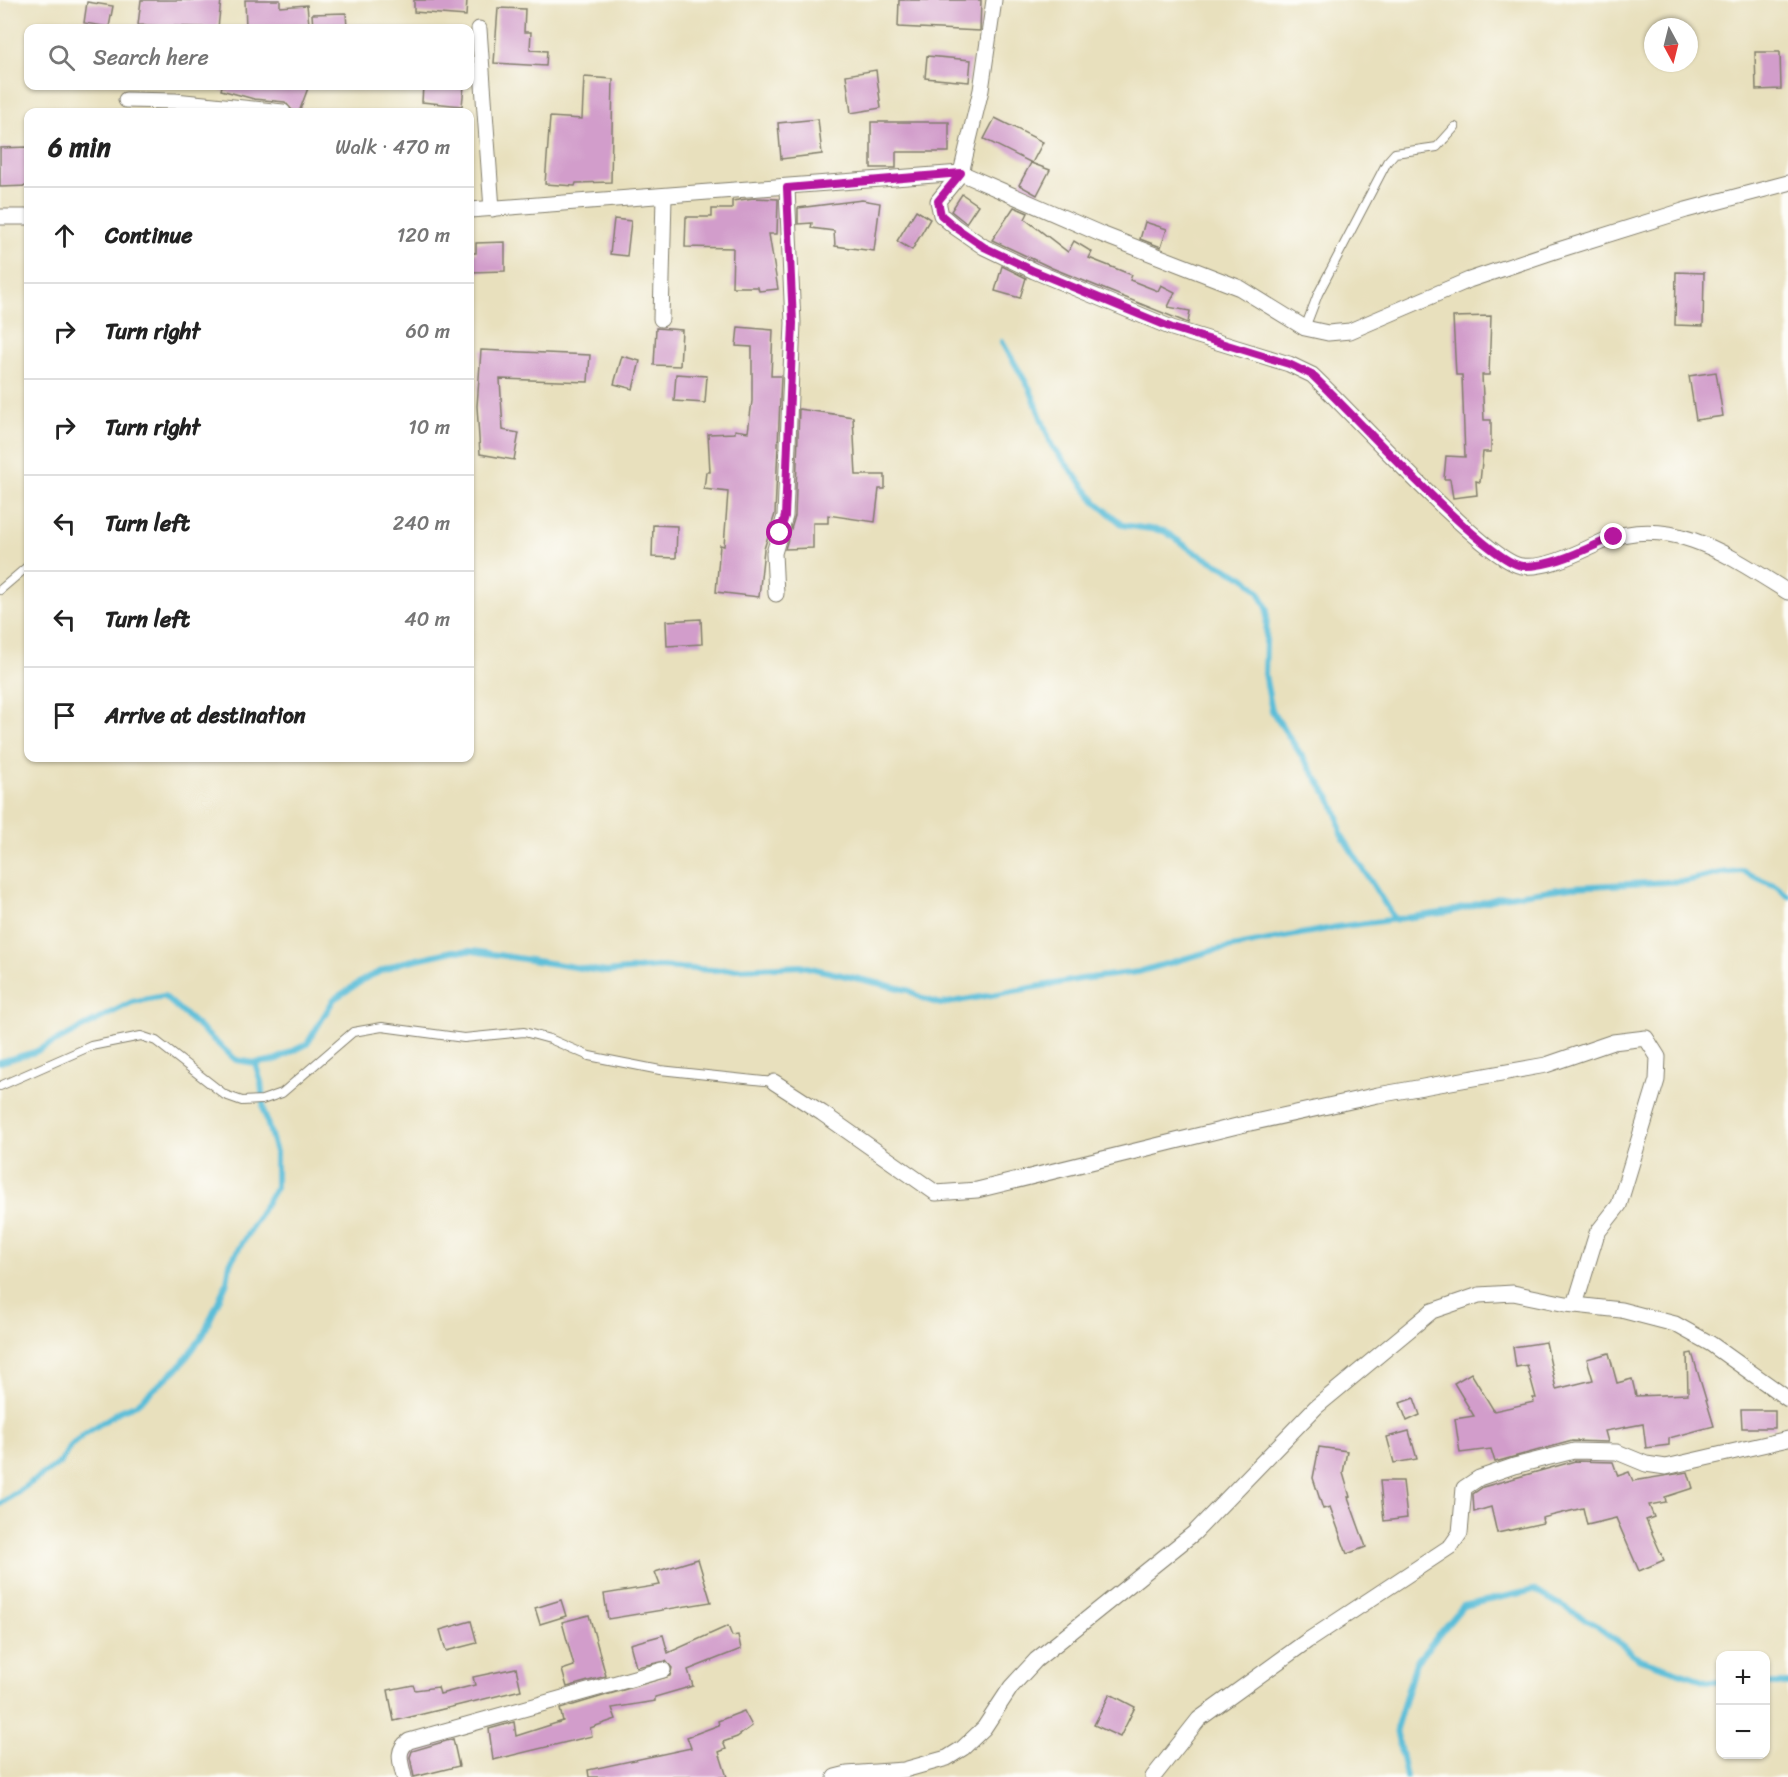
<!DOCTYPE html>
<html lang="en">
<head>
<meta charset="utf-8">
<style>
	body { margin:0; font-family:Sriracha,sans-serif; background:#f2f2f2; color:#222 }
	.controls { position:absolute; right:18px; bottom:18px; display:grid; overflow:hidden; border-radius:12px; box-shadow:0 2px 4px #0004 }
	.controls button { width:54px; height:54px; display:grid; place-items:center; padding:0; border:0; border-bottom:2px solid #e0e0e0; background:#fff; color:#222; font:30px sans-serif }
	.compass { position:absolute; left:1644px; top:18px; width:54px; height:54px; border-radius:50%; background:#fff; box-shadow:0 2px 4px #0004; rotate:173deg }
	.stop { position:absolute; width:18px; height:18px; margin:-14px; border:4px solid #b5179e; border-radius:50%; background:#fff }
	.stop.end { background:#b5179e; border-color:#fff; box-shadow:0 2px 6px #0008 }
	.list { margin:0; padding:0; list-style:none }
	h2 { display:flex; justify-content:space-between; align-items:center; height:78px; margin:0; padding:0 24px; font-size:26px }
	h2 small { font-size:20px; font-weight:400; color:#767676 }
	.list li { display:grid; grid-template-columns:39px 1fr auto; gap:18px; align-items:center; box-sizing:border-box; height:96px; padding:0 24px; border-top:2px solid #e0e0e0 }
	.list b { display:block; font-size:22px; white-space:nowrap }
	.list em { font-size:20px; font-style:normal; color:#767676 }
	.icon { flex:none; width:33px; height:33px; fill:none; stroke:currentColor; stroke-width:2; stroke-linecap:round; stroke-linejoin:round }
	.map { position:relative; flex:none; width:1788px; height:1777px; overflow:hidden }
	.search { position:absolute; background:#fff; box-shadow:0 2px 4px #0004; left:24px; top:24px; width:450px; height:66px; display:flex; align-items:center; gap:15px; box-sizing:border-box; padding:0 21px; border-radius:12px; color:#767676; font-size:22px }
	.panel { position:absolute; background:#fff; box-shadow:0 2px 4px #0004; left:24px; top:108px; width:450px; height:654px; border-radius:12px }
	.map>svg:first-child { display:block }
	.lines { fill:none; stroke-linecap:round; stroke-linejoin:round }
	.stream { stroke:#5abdd8; stroke-width:6 }
	.building { fill:#d29dcb }
	.lane-casing { stroke:#827e6c; stroke-width:10 }
	.street-casing { stroke:#827e6c; stroke-width:17 }
	.lane { stroke:#fff; stroke-width:8 }
	.street { stroke:#fff; stroke-width:15 }
	.route { stroke:#b5179e; stroke-width:8 }
</style>
</head>
<body>
<div class="map">
<svg width="1788" height="1777" viewBox="0 0 1788 1777">
	<rect width="100%" height="100%" fill="#fdfcf7"/>
	<filter id="ink" filterUnits="userSpaceOnUse"><feTurbulence type="fractalNoise" baseFrequency=".0167" numOctaves="2"/><feDisplacementMap in="SourceGraphic" scale="12" xChannelSelector="R" yChannelSelector="G"/><feConvolveMatrix kernelMatrix="1 2 1 2 8 2 1 2 1" color-interpolation-filters="sRGB"/></filter>
	<filter id="wash" filterUnits="userSpaceOnUse"><feTurbulence type="fractalNoise" baseFrequency=".008" numOctaves="4" result="noise"/><feDisplacementMap in="SourceGraphic" scale="24" xChannelSelector="R" yChannelSelector="G"/><feGaussianBlur stdDeviation="1.35" result="paint"/><feColorMatrix in="noise" values="0 0 0 0 0 0 0 0 0 0 0 0 0 0 0 0 0 1.4 0 .05"/><feComposite in="paint" operator="in"/></filter>
	<g filter="url(#wash)">
		<rect width="100%" height="100%" fill="#e8e0bd"/>
		<g class="lines">
			<g class="stream">
				<path d="M1002,342L1030,389L1052,446L1096,502L1123,525L1164,531L1196,553L1247,579L1259,592L1267,608L1265,675L1272,711L1331,800L1338,816L1341,834L1395,920"/>
				<path d="M0,1062L35,1052L132,1002L164,996L236,1060L255,1063L273,1061L307,1044L334,999L368,977L400,963L453,951H473L606,972L658,967L714,970L802,966L908,990L924,999L941,1004L1081,979L1138,972L1211,951L1337,927L1449,912L1502,897L1572,887L1686,881L1720,873L1742,871L1776,886L1788,896"/>
				<path d="M0,1504L61,1462L70,1446L86,1433L120,1411L137,1404L180,1366L202,1337L227,1282L230,1263L276,1187V1152L264,1112L261,1082L255,1063"/>
				<path d="M1766,1684H1788"/>
				<path d="M1406,1777L1396,1729L1416,1662L1463,1606L1534,1590L1597,1626L1640,1659L1709,1682H1720"/>
			</g>
		</g>
		<g id="blocks">
			<g class="building">
				<path d="M141,0H221L218,28L138,25Z"/>
				<path d="M245,0H280V7L307,5L309,24L280,26V28H246Z"/>
				<path d="M414,0H467L466,16L414,12Z"/>
				<path d="M899,0H981L980,31L898,27Z"/>
				<path d="M87,2L113,6L109,27L84,23Z"/>
				<path d="M498,8L525,9L524,32H531L530,50L547,51L546,66L494,63Z"/>
				<path d="M346,13L347,28H313L312,14Z"/>
				<path d="M1755,52H1780L1781,89L1756,90Z"/>
				<path d="M927,56L971,60L969,82L925,78Z"/>
				<path d="M876,70L881,108L851,113L846,75Z"/>
				<path d="M584,77L613,79L611,182L576,183L575,186L545,184L550,117L582,119Z"/>
				<path d="M222,86H299L308,88L299,112L292,110L285,102L254,99L221,90Z"/>
				<path d="M423,86H464L462,106L422,102Z"/>
				<path d="M995,118L1043,142L1032,163L984,139Z"/>
				<path d="M818,119L822,154L781,159L778,123Z"/>
				<path d="M871,122H949V152H896V168H871Z"/>
				<path d="M28,147V186L0,187V148Z"/>
				<path d="M1031,163L1050,170L1037,195L1019,185Z"/>
				<path d="M962,194L978,205L966,223L951,211Z"/>
				<path d="M754,198L778,199L777,234H769L778,289L759,291L758,287H732L733,248L685,247L686,217H712V209H732V201Z"/>
				<path d="M862,200L880,203L874,251L835,246L834,231L811,228L812,223L798,224V208Z"/>
				<path d="M1014,207L1028,213L1025,219L1068,252L1074,241L1092,252L1089,258L1132,275L1130,280L1158,291L1161,285L1175,292L1168,307L1190,311L1188,323L1052,268L992,240Z"/>
				<path d="M916,210L930,219L912,250L897,241Z"/>
				<path d="M614,219L631,221L627,256L610,254Z"/>
				<path d="M1145,222L1167,229L1161,247L1140,239Z"/>
				<path d="M505,242V271L470,272V253H476V243Z"/>
				<path d="M1002,266L1026,278L1020,298L995,291Z"/>
				<path d="M1676,272L1704,273L1703,326L1675,325Z"/>
				<path d="M1491,316L1489,375H1482L1484,420H1491V452H1483L1480,482L1476,481L1477,495L1453,498L1450,479H1444L1446,456L1465,457L1462,375H1456L1453,317Z"/>
				<path d="M738,327L773,330L771,376H781L775,514L764,549L759,597L716,592L720,545L724,546L728,492L704,489L706,472H710L708,434L735,433V430L748,432L752,401V347L736,346Z"/>
				<path d="M656,328L682,330L680,366L654,365Z"/>
				<path d="M481,350L590,355L588,382L500,379L503,430L519,433L514,460L480,454L477,406Z"/>
				<path d="M622,356L640,361L633,389L614,384Z"/>
				<path d="M1716,372L1723,416L1696,420L1689,376Z"/>
				<path d="M676,374L707,376L705,403L674,401Z"/>
				<path d="M799,409L853,417L856,475H885V489H879L875,522L828,515V523H813V548L785,549L795,516Z"/>
				<path d="M653,525L677,526L676,558L652,557Z"/>
				<path d="M701,619L702,644L667,646L666,621Z"/>
				<path d="M1546,1342L1556,1389L1593,1380L1587,1359L1609,1353L1617,1383L1632,1379L1636,1396L1688,1394L1687,1354L1692,1353L1714,1426L1669,1438V1445L1646,1448L1643,1424L1605,1431L1608,1442L1572,1441L1495,1462L1491,1449L1460,1453L1455,1419L1474,1416L1454,1383L1471,1373L1494,1411L1534,1402L1533,1398H1536L1527,1365L1516,1367L1513,1347Z"/>
				<path d="M1414,1398L1420,1415L1407,1421L1400,1403Z"/>
				<path d="M1741,1410H1775V1428H1742Z"/>
				<path d="M1409,1431L1417,1459L1394,1463L1387,1437Z"/>
				<path d="M1319,1447L1347,1451L1343,1473L1350,1497H1348L1366,1547L1347,1554L1330,1507L1323,1509L1313,1478Z"/>
				<path d="M1575,1461L1613,1462L1618,1476L1629,1472L1633,1481L1688,1472L1693,1488L1665,1497L1666,1502L1649,1505L1654,1517L1646,1520L1664,1560L1639,1571L1616,1518L1587,1525L1583,1508L1542,1518L1543,1523L1497,1533L1491,1507L1474,1512L1473,1494L1483,1487Z"/>
				<path d="M1380,1481H1403L1407,1518L1384,1521Z"/>
				<path d="M698,1559L711,1602L608,1619L604,1594L660,1585L655,1572Z"/>
				<path d="M561,1600L566,1616L540,1624L535,1608Z"/>
				<path d="M589,1615L606,1676L567,1687L562,1670L574,1666L562,1622Z"/>
				<path d="M471,1621L477,1643L446,1651L440,1630Z"/>
				<path d="M728,1626L732,1636L738,1635L741,1649L688,1670L693,1686L655,1697V1701L612,1708L616,1719L590,1728L592,1736L493,1760L489,1729L514,1722L516,1736L563,1721L560,1709L670,1676L672,1668L666,1661L636,1667L630,1644L663,1635L668,1653Z"/>
				<path d="M516,1668L521,1690L394,1721L388,1690L413,1685L415,1690L438,1687L440,1694L475,1685L473,1677Z"/>
				<path d="M1110,1694L1135,1707L1120,1737L1094,1725Z"/>
				<path d="M744,1711L752,1726L737,1737L723,1742L726,1749L719,1752L727,1777H589L588,1770L691,1748L687,1737L719,1725L718,1721Z"/>
				<path d="M453,1739L459,1766L414,1777L410,1757L412,1751Z"/>
			</g>
		</g>
	</g>
	<g filter="url(#ink)">
		<use href="#blocks" fill-opacity="0" stroke="#827e6c" stroke-width="1.5"/>
		<g class="lines">
			<defs>
				<g id="lane">
					<path d="M1305,328L1318,294L1387,162L1395,153L1437,147L1455,127"/>
					<path d="M0,590L28,566"/>
					<path d="M0,1086L91,1046L141,1036L156,1041L225,1095L242,1101L262,1100L282,1093L353,1032L382,1027L464,1038L524,1032L550,1039L589,1056L660,1070L774,1082"/>
				</g>
				<g id="street">
					<path d="M994,0L981,90L961,173L938,201L941,215L955,227L984,247L1034,271L1172,328L1289,364L1312,375C1347,407 1487,563 1522,566C1549,569 1581,551 1604,541C1672,513 1733,558 1788,592"/>
					<path d="M479,29L492,209"/>
					<path d="M126,100L175,101L283,112"/>
					<path d="M470,210L961,173L1101,234L1240,288L1305,328L1328,333L1350,331L1469,280L1552,252L1686,210L1788,183"/>
					<path d="M0,217H28"/>
					<path d="M661,319L664,197"/>
					<path d="M776,594L774,553L785,516L793,323L787,188"/>
					<path d="M774,1082L822,1113L936,1193L977,1190L1241,1125L1378,1095L1546,1065L1613,1042L1646,1038L1658,1057L1657,1080L1619,1205L1597,1233L1575,1305"/>
					<path d="M404,1777C401,1763 395,1750 409,1741L663,1670"/>
					<path d="M835,1777L847,1774L904,1770L947,1758L963,1748L984,1728L1011,1687L1036,1660L1194,1533L1316,1407L1432,1311L1479,1295L1513,1293L1566,1304L1621,1310L1675,1324L1711,1344L1788,1399"/>
					<path d="M1153,1777L1199,1719L1307,1641L1451,1546L1460,1533L1464,1488L1479,1478L1514,1466L1574,1451L1617,1452L1646,1464L1666,1467L1788,1439"/>
				</g>
			</defs>
			<use href="#lane" class="lane-casing"/>
			<use href="#street" class="street-casing"/>
			<use href="#lane" class="lane"/>
			<use href="#street" class="street"/>
		</g>
	</g>
	<g class="lines" filter="url(#ink)">
		<path class="route" d="M780,533L785,516L793,323L787,188L961,173L938,201L941,215L955,227L984,247L1034,271L1172,328L1289,364L1312,375C1346,406 1489,565 1523,566C1554,567 1587,548 1614,537"/>
	</g>
</svg>
<div class="controls">
<button>+</button>
<button>−</button>
</div>
<svg class="compass" viewBox="-18 -18 36 36"><path d="M0-13l5 13h-10z" fill="#e53935"/><path d="M0 13l5-13h-10z" fill="#767676"/></svg>
<div class="stop" style="left:780px;top:533px"></div>
<div class="stop end" style="left:1614px;top:537px"></div>
<div class="search"><svg class="icon" aria-label="search" viewBox="0 0 24 24"><circle cx="10" cy="10" r="6"/><path d="M15 15l6 6"/></svg>Search here</div>
<section class="panel">
<h2>6 min<small>Walk · 470 m</small></h2>
<ul class="list">
<li><svg class="icon" aria-label="ahead" viewBox="0 0 24 24"><path d="M12 20V5M6 11l6-6 6 6"/></svg><div><b>Continue</b></div><em>120 m</em></li>
<li><svg class="icon" aria-label="right" viewBox="0 0 24 24"><path d="M7 20v-9h11M14 6l5 5-5 5"/></svg><div><b>Turn right</b></div><em>60 m</em></li>
<li><svg class="icon" aria-label="right" viewBox="0 0 24 24"><path d="M7 20v-9h11M14 6l5 5-5 5"/></svg><div><b>Turn right</b></div><em>10 m</em></li>
<li><svg class="icon" aria-label="left" viewBox="0 0 24 24"><path d="M17 20v-9H6M10 6l-5 5 5 5"/></svg><div><b>Turn left</b></div><em>240 m</em></li>
<li><svg class="icon" aria-label="left" viewBox="0 0 24 24"><path d="M17 20v-9H6M10 6l-5 5 5 5"/></svg><div><b>Turn left</b></div><em>40 m</em></li>
<li><svg class="icon" aria-label="arrive" viewBox="0 0 24 24"><path d="M6 21V4h12l-3 4 3 4H6"/></svg><div><b>Arrive at destination</b></div></li>
</ul>
</section>
</div>
</body>
</html>
